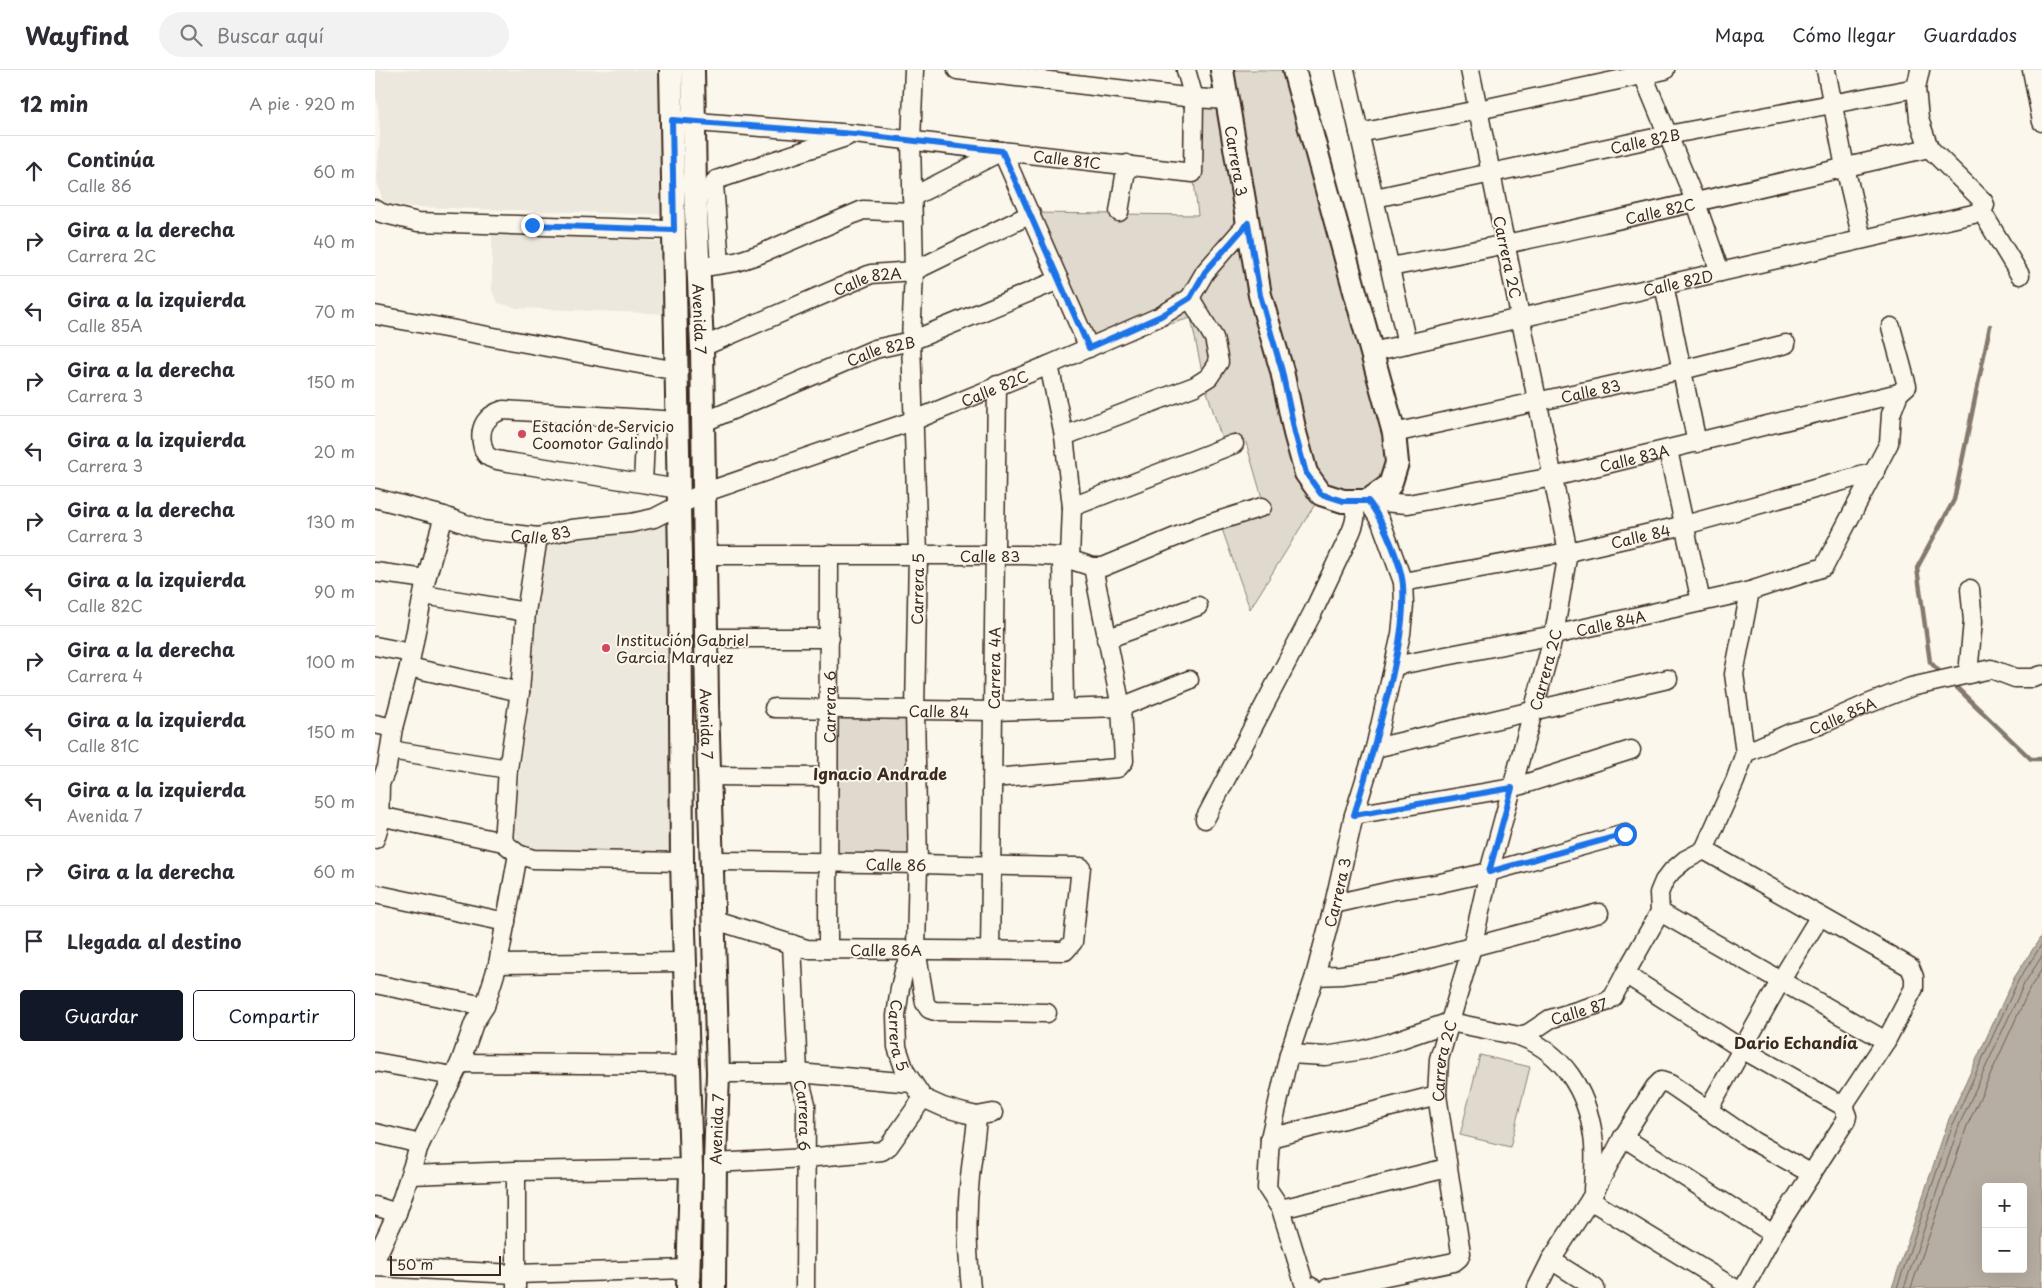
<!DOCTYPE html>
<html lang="es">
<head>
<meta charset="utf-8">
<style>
	body { margin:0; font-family:"Playpen Sans",sans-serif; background:#f2f2f3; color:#2b2b33 }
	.controls { position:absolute; right:15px; bottom:15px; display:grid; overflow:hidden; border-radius:5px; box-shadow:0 5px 20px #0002 }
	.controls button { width:45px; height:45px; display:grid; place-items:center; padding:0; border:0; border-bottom:1px solid #e1e1e2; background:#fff; color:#2b2b33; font:25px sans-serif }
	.scale { position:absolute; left:15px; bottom:12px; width:111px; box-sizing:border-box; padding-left:5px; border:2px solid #3b2a1e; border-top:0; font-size:14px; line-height:18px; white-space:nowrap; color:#3b2a1e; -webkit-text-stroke:4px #fbf7ec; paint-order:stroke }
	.stop { position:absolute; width:15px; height:15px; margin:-11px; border:4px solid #1a73e8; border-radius:50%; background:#fff }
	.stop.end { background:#1a73e8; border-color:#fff; box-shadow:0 1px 5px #0008 }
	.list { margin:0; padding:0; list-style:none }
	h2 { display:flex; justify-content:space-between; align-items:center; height:65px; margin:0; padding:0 20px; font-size:21px }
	h2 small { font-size:16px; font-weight:400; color:#7c7c81 }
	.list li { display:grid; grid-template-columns:32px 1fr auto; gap:15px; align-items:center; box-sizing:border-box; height:70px; padding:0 20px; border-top:1px solid #e1e1e2 }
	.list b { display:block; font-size:19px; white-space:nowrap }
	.list p { margin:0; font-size:16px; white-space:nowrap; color:#7c7c81 }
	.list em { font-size:16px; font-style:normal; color:#7c7c81 }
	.actions { display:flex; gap:10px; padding:15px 20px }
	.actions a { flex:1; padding:11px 0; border:1px solid #111827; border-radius:5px; text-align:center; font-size:18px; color:#111827 }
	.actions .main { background:#111827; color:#fff }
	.icon { flex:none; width:28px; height:28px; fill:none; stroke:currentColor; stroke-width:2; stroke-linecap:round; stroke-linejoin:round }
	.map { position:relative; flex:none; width:1667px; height:1218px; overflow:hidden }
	header { display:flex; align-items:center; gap:30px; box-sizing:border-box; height:70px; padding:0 25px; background:#fff; border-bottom:1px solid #e1e1e2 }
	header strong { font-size:24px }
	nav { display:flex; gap:28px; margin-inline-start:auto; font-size:18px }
	.search { width:350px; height:45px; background:#f2f2f3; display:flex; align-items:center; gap:12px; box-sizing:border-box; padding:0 18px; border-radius:28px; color:#7c7c81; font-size:19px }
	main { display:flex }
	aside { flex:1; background:#fff }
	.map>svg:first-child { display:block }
	.built { fill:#ede8dd }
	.green { fill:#dfd9ce; stroke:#8d8276 }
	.water { fill:#b6aea2; stroke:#85796d; fill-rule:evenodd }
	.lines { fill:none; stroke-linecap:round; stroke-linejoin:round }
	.shore { stroke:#6c5f53; stroke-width:1 }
	.stream { stroke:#85796d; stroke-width:4.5 }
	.minor-casing { stroke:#3b2a1e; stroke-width:21 }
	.major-casing { stroke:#3b2a1e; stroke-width:26 }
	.minor { stroke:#fbf7ec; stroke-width:18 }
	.major { stroke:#fbf7ec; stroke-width:22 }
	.route { stroke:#1a73e8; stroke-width:6 }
	.poi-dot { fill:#d1495b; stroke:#fbf7ec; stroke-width:2 }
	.labels { text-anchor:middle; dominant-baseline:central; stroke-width:4; stroke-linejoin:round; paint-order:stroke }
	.street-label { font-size:15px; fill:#3b2a1e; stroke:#fbf7ec }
	.poi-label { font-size:15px; fill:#3b2a1e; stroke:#fbf7ec; text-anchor:start }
	.neighbourhood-label { font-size:16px; font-weight:bold; fill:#3b2a1e; stroke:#fbf7ec }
</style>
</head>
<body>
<header>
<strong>Wayfind</strong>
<div class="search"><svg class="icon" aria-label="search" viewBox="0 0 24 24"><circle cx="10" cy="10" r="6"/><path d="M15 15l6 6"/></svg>Buscar aquí</div>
<nav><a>Mapa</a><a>Cómo llegar</a><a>Guardados</a></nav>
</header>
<main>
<aside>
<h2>12 min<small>A pie · 920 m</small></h2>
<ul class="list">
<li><svg class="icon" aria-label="ahead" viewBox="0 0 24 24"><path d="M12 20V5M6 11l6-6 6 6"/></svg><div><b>Continúa</b><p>Calle 86</p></div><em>60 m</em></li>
<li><svg class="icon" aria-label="right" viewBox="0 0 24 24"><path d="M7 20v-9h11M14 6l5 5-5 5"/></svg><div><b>Gira a la derecha</b><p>Carrera 2C</p></div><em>40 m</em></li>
<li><svg class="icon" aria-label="left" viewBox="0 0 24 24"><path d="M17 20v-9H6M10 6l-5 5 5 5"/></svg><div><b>Gira a la izquierda</b><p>Calle 85A</p></div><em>70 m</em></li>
<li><svg class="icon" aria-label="right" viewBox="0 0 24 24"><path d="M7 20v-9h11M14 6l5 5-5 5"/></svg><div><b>Gira a la derecha</b><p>Carrera 3</p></div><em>150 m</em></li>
<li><svg class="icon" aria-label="left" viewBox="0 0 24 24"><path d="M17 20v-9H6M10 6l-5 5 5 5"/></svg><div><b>Gira a la izquierda</b><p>Carrera 3</p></div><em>20 m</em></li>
<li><svg class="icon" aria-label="right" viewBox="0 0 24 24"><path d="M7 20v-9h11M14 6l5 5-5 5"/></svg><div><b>Gira a la derecha</b><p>Carrera 3</p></div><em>130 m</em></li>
<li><svg class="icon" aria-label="left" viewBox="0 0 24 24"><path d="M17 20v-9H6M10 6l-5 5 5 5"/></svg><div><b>Gira a la izquierda</b><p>Calle 82C</p></div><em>90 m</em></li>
<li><svg class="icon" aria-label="right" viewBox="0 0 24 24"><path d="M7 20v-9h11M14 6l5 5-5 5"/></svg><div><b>Gira a la derecha</b><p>Carrera 4</p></div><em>100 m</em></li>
<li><svg class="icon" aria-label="left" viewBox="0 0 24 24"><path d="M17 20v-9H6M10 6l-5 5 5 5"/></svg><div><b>Gira a la izquierda</b><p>Calle 81C</p></div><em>150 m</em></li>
<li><svg class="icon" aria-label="left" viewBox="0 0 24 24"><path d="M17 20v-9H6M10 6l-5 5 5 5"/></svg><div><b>Gira a la izquierda</b><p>Avenida 7</p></div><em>50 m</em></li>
<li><svg class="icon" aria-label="right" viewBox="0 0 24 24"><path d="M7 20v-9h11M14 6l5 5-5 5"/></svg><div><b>Gira a la derecha</b></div><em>60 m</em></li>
<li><svg class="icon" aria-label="arrive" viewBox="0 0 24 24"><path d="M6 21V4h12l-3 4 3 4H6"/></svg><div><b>Llegada al destino</b></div></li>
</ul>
<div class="actions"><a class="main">Guardar</a><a>Compartir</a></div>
</aside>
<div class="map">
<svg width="1667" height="1218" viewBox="0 0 1667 1218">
	<rect width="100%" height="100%" fill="#fbf7ec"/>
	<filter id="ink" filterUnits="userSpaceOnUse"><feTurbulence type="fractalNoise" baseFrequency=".02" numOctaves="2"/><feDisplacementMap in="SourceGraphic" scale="10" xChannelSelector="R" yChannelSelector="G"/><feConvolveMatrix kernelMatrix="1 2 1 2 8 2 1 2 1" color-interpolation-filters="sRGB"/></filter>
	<g filter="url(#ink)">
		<g class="built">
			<path d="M0,0H290L297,145L9,136L2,111L5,63L3,36L0,23Z"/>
			<path d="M117,161L294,172L295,244L142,238L123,233L117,221Z"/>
			<path d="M302,438L304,789L160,786L141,769L138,755L156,615L167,470Z"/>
		</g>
		<g class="green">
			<path d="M847,0H919L1020,391L993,430L947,423L875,539L847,459L892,445L870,369L849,376L829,312L816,248L715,277L658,143L823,145L818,103L819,28L853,30Z"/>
			<path d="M456,641H537L541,791L454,789Z"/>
			<path d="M1105,985L1155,997L1135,1077L1085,1065Z"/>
		</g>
		<path class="water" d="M1667,865V1218H1517L1574,1049L1639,908ZM1611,1117H1648V1199H1611Z"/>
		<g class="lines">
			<g class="shore">
				<path d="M1522,1218L1579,1051L1643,911L1667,874"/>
				<path d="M1529,1218L1585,1053L1649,914L1667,886"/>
				<path d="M1536,1218L1592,1056L1655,918L1667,899"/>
			</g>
			<g class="stream">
				<path d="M1568,605L1555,592L1542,498L1579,430L1615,256"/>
				<path d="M1576,612L1656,689H1667"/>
			</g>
			<defs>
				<g id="minor">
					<path id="s1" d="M539,0L536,71L539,201L536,271L543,484L540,639L543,794L541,879L530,897L525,918L521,946L522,977L530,1001L548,1028L568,1037L589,1043L602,1046L618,1043"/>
					<path d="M582,0L819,28L853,30"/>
					<path d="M970,0L1032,274"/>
					<path d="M1266,0L1321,133L1345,202"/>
					<path d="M1451,0L1470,97L1487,169"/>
					<path d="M1545,0L1541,18L1544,49L1554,78L1608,131L1610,135L1607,142"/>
					<path d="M1657,0L1667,52"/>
					<path id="s2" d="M308,51L479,64L818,103L819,28L811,0"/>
					<path d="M984,63L1103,40L1290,0"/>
					<path d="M537,127L627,81L714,278"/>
					<path id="s3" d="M1000,128L1293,65L1541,18"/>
					<path d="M0,139L6,143L43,152L299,160"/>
					<path d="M744,142L752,94"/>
					<path d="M1607,142L1645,205"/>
					<path d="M345,194L339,114L341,110L471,67"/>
					<path d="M335,196L361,192L385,184L488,140L537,142"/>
					<path id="s4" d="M1015,197C1196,163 1375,119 1554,78"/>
					<path d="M1289,215L1322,373"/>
					<path d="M0,245L302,301"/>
					<path id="s5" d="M327,277L496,204L539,201L656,144"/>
					<path id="s6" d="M997,282L1607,142"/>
					<path d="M674,295L689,366L697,437L695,488"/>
					<path d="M303,351L128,340C112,345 104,356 107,373C108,378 109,384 114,387C118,390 128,391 133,392L304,419"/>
					<path id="s7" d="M329,352L500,279L536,271L684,210"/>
					<path id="s8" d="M1019,363L1307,300L1411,274"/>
					<path d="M689,366L820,316L834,307L844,292L839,268L815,228"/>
					<path d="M1293,380L1326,532"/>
					<path d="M268,413L271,349"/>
					<path id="s9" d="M0,428L69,446L107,460L163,467L196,459L256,453L279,448L328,423L540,350L674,295L786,246L815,228L830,202L873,153"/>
					<path id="s10" d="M993,431L1033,434L1178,407L1524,323L1532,316L1516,257"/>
					<path d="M697,437L859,374"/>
					<path id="s11" d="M330,485H651L687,487L718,497H728L827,456L887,437"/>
					<path d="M687,487L689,639"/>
					<path d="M0,502L51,509"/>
					<path id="s12" d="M1028,512L1193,482L1310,455L1500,402"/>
					<path d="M49,525L151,542"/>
					<path d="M331,568H455"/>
					<path d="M731,569L823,536"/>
					<path d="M0,576L36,583"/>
					<path id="s13" d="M1019,596L1179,565L1375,521L1449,497L1514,373L1516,344L1524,323"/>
					<path d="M34,597L145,622"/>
					<path d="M1593,604L1598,551L1595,519"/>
					<path id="s14" d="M399,638L619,641L746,637L814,610"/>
					<path d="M0,654L18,658"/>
					<path d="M1000,678L1293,609"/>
					<path d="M15,680L133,699"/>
					<path d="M1370,683L1359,604L1375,521"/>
					<path d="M334,706L453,707"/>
					<path d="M617,708L743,698L749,691L746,637L718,497"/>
					<path d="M979,745L1137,718L1256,680"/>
					<path d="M4,746L128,772L143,784L158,789L307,792"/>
					<path d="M830,749L938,542L976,462C981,450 983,442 975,431"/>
					<path d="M0,769L4,756L5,714L12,697L18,658L34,597L51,509L69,446"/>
					<path d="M128,772L133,699L145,622L151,542L163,467"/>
					<path id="s15" d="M1329,780L1360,711L1370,683L1415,663L1445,655L1490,635L1536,617L1616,599L1640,608H1658L1667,605"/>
					<path d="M1329,780L1535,897L1539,907V918L1511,971L1468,1036"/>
					<path id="s16" d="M337,791C460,791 582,796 706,797L698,872L690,881L432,879L337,849"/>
					<path d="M0,824L131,852"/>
					<path d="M959,834L1020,820L1061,814L1114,802L1250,764"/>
					<path d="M1285,842L1511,971"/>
					<path id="s17" d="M417,874L423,1003L431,1034L430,1218"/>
					<path id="s18" d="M453,879L454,484"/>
					<path d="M541,879L550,933L554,939L560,941L672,943"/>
					<path id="s19" d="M615,880C618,692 618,504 622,315"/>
					<path d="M123,894L310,892"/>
					<path d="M1250,904L1285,842L1284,823L1289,811L1297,801L1310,790L1329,780"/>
					<path d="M940,906L966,905L1014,899L1224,843"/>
					<path d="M0,914L110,936"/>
					<path d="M1144,966C1188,982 1212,1021 1218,1066C1221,1084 1219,1102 1218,1120"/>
					<path id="s20" d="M914,984L950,986L988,980L1017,972L1075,952L1144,966L1154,963L1175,949L1231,932L1238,927L1250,904L1367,979L1468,1036L1472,1046L1471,1050L1398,1164L1369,1218"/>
					<path d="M0,992L78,1006"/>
					<path d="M85,993L314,995"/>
					<path d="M343,1003H423L537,1013"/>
					<path d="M1333,1040L1406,910L1445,846"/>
					<path d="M0,1063L45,1074"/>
					<path d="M1248,1067L1398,1164"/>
					<path d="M895,1068L1062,1025"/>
					<path d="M340,1093L430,1088L507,1081L514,1076L548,1028"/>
					<path d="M141,1101V1218"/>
					<path d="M36,1105L141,1101L316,1098"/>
					<path d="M1215,1130L1359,1218"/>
					<path d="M0,1136L22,1143"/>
					<path d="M906,1139L1072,1098"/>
					<path d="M0,1190L22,1143L45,1074L85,993L99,953L110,936L123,894L143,784"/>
					<path d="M1176,1190L1220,1218"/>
					<path d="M0,1197L140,1204L313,1199"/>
					<path d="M596,1218C592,1181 591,1143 595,1107C597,1086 601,1066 602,1046"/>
					<path id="s21" d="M938,1218L929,1213L906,1139L892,1118L895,1068L914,984L940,906L959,834L979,745L1000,678L1026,564L1029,535L1028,512L1006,452L993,431"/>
					<path id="s22" d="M953,1218L1079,1192L1084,1188L1086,1183L1062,1025L1064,989L1097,877L1114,802L1179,565L1193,482L1095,0"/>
					<path d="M1162,1218L1176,1190L1215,1130L1248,1067L1280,1017L1286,1011L1295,1014L1378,1071L1437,1104"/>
				</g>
				<g id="major">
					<path d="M296,0L305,489L307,792L316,1098L313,1218"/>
					<path id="s23" d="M318,0L320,119L327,277L332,632L343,1003L340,1093L339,1218"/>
					<path id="s24" d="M847,0L885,225L907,301L920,363L931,403L946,424L968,431H993L1015,415L1022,393L1019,363L919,0"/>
				</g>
			</defs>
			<use href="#minor" class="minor-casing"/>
			<use href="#major" class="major-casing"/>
			<use href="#minor" class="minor"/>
			<use href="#major" class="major"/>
		</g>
	</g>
	<g class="lines" filter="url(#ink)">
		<path class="route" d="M157,155L299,160L297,50L480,64L627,81L714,278L786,246L815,228L830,202L873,153L885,225L907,301L920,363L931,403L946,424L968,431H993C1007,448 1026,493 1028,515C1030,550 1022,586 1014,620C1003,662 992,703 979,745L1137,718L1114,802L1250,764"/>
	</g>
	<g class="poi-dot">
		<circle cx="147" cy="364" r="5"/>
		<circle cx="231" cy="578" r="5"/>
	</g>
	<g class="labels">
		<g class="street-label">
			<text stroke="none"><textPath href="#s3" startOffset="276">Calle 82B</textPath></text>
			<text stroke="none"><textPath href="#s2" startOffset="386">Calle 81C</textPath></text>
			<text stroke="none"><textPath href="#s24" startOffset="92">Carrera 3</textPath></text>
			<text stroke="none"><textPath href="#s4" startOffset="276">Calle 82C</textPath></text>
			<text transform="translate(1133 187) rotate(78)">Carrera 2C</text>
			<text stroke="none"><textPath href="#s5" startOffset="179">Calle 82A</textPath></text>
			<text stroke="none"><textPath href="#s6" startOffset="314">Calle 82D</textPath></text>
			<text stroke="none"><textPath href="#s23" startOffset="249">Avenida 7</textPath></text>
			<text stroke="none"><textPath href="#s7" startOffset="191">Calle 82B</textPath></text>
			<text stroke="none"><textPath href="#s9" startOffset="651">Calle 82C</textPath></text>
			<text stroke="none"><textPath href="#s8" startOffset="201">Calle 83</textPath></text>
			<text stroke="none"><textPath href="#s10" startOffset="271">Calle 83A</textPath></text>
			<text stroke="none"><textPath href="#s9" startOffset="171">Calle 83</textPath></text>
			<text stroke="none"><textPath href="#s12" startOffset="242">Calle 84</textPath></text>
			<text stroke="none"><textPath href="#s11" startOffset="285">Calle 83</textPath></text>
			<text transform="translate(542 519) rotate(-89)">Carrera 5</text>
			<text stroke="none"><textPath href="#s13" startOffset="221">Calle 84A</textPath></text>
			<text stroke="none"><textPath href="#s19" startOffset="282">Carrera 4A</textPath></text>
			<text stroke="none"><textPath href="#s22" startOffset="740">Carrera 2C</textPath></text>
			<text stroke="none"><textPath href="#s18" startOffset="242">Carrera 6</textPath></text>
			<text stroke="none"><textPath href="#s14" startOffset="165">Calle 84</textPath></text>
			<text stroke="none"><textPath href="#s15" startOffset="210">Calle 85A</textPath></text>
			<text stroke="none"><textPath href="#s23" startOffset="654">Avenida 7</textPath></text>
			<text stroke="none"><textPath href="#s16" startOffset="184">Calle 86</textPath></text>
			<text stroke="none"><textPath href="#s21" startOffset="418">Carrera 3</textPath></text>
			<text x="511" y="879">Calle 86A</text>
			<text stroke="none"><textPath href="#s20" startOffset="302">Calle 87</textPath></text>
			<text stroke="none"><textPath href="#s1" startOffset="970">Carrera 5</textPath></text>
			<text stroke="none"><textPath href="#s22" startOffset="335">Carrera 2C</textPath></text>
			<text stroke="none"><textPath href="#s17" startOffset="172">Carrera 6</textPath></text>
			<text transform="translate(341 1059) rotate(-88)">Avenida 7</text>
		</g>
		<g class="poi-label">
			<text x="157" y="355">Estación de Servicio<tspan x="157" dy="17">Coomotor Galindo</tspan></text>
			<text x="241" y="569">Institución Gabriel<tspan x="241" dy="17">Garcia Marquez</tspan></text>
		</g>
		<g class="neighbourhood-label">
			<text x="505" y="703">Ignacio Andrade</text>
			<text x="1421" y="972">Dario Echandía</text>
		</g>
	</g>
</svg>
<div class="controls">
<button>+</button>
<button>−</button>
</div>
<div class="scale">50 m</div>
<div class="stop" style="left:1250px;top:764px"></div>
<div class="stop end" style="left:157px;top:155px"></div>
</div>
</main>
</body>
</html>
